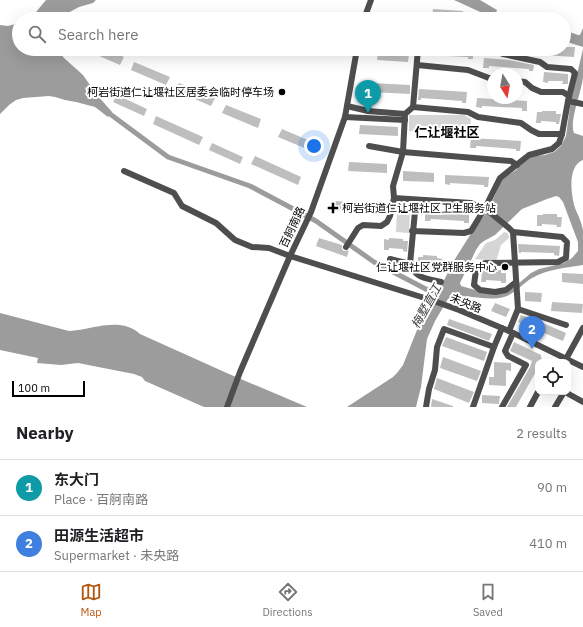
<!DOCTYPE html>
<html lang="en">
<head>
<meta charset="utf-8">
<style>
	body { margin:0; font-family:"IBM Plex Sans","Noto Sans SC",sans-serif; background:#f2f2f2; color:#202124 }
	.controls { position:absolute; right:12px; bottom:12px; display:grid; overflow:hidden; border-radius:8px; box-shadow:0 4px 16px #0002 }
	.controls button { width:36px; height:36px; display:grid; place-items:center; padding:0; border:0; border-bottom:1px solid #e0e0e0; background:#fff; color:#202124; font:20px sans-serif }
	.compass { position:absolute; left:487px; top:68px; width:36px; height:36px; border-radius:50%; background:#fff; box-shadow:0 4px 16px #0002; rotate:169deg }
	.scale { position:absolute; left:12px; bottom:10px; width:73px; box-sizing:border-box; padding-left:4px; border:2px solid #000; border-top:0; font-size:11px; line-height:14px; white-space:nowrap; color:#000; -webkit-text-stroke:3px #fff; paint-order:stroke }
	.you { position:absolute; left:314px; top:146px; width:14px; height:14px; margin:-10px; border:3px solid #fff; border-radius:50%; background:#1a73e8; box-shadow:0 0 0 6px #1a73e833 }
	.badge { display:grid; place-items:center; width:26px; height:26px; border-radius:50%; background:#b45309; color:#fff; font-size:13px; font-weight:700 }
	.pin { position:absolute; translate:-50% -33px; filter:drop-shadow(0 1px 2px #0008) }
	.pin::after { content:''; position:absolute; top:21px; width:14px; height:12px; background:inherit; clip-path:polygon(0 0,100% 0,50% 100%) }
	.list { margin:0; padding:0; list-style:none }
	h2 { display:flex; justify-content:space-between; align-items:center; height:52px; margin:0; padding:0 16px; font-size:17px }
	h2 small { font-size:13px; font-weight:400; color:#757577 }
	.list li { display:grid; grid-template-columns:26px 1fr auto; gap:12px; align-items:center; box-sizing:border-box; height:56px; padding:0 16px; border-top:1px solid #e0e0e0 }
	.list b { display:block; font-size:15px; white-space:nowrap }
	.list p { margin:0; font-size:13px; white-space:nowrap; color:#757577 }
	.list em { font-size:13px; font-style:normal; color:#757577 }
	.icon { flex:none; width:22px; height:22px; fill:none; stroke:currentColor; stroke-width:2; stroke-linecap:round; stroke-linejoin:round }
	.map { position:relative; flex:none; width:583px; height:407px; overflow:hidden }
	.search { position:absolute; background:#fff; box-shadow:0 4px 16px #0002; left:12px; right:12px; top:12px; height:44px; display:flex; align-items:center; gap:10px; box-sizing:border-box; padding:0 14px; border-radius:22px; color:#757577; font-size:15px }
	.sheet { height:164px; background:#fff }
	nav { display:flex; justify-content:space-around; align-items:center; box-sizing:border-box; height:56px; border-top:1px solid #e0e0e0; background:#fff; font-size:11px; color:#757577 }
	nav a { display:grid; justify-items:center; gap:2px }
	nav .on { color:#b45309 }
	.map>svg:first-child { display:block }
	.green { fill:#d5d5d5 }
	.water { fill:#9c9c9c; fill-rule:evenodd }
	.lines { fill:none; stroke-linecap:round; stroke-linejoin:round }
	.canal { stroke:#9c9c9c; stroke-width:5 }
	.building { fill:#bebebe }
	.minor { stroke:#4e4e4e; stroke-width:6 }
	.poi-dot { fill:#000; stroke:#fff; stroke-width:1.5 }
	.labels { text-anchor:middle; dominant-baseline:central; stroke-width:4; stroke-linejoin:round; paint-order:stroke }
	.poi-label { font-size:11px; fill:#000; stroke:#fff; text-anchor:end }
	.street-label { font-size:11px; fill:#000; stroke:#fff }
	.water-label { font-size:12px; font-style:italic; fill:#3d3d3d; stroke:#fff }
	.quarter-label { font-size:13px; font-weight:bold; fill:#000; stroke:#fff }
</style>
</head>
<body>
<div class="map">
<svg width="583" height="407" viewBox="0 0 583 407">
	<rect width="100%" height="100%" fill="#fff"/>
	<g class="green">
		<path d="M409,115H464L471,119L470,135L409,131Z"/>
		<path d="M397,211L410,212L409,233L396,232Z"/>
		<path d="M504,232L508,233L509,238L501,245L496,261L475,259L486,243L495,240L501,235Z"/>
	</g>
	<g class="water">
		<path d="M46,0H96L93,3L79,7L66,14L65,19H26L36,12Z"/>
		<path d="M454,0H480L497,10L496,13L489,16Z"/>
		<path d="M19,23V49H57L64,58L83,75L97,95L112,112L108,117L95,107L76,102L65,100L55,97L49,96L23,98L16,100L9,105L0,114V25L8,26Z"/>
		<path d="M583,28V47L564,41V30L578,35H580Z"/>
		<path d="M583,49C583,58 583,68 583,77C582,91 569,121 574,133L583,136V160C567,166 571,195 575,208C578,215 582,223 583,231C583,242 583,254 583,265C565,268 548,269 532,278C522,284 515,294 504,297C485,302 466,292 448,299L435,321L427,339L421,387L416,407H347L393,377L397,373L403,365L421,320L429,309L439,288L441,286L455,259L472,232L487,212L496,193L501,180L516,170L527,158L533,156L545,155L554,152L561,146L566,136L571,100ZM556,196L559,197L563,202L578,242V251L572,258L564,263L539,269L531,273L512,289L486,293L461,286L460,283L476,250L480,244L484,241L495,235L522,209L547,199Z"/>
		<path d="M0,313L69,331C93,330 120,316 140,334L229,374L307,407H204L145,381L142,377L134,374L78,363L61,365L37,363L38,358L0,350Z"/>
	</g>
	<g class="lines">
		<path class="canal" d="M106,111L168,157L250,186L316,221L374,262L441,297"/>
	</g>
	<g class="building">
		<path d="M433,9L463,11V19L432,18Z"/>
		<path d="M386,15L408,16V19H386Z"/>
		<path d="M564,47H575L574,57L543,55L544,49H564Z"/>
		<path d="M83,49H105L124,57L120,65Z"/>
		<path d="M423,49L473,50V59H468V57L428,55V56H423Z"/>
		<path d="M378,51L409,53L408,62L377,60Z"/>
		<path d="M484,58L509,60L534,65L533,71H529V69L489,66V68H483Z"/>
		<path d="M134,62L170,77L166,85L131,70Z"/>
		<path d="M544,72L568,74V84H562L563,81H548V83L543,82Z"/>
		<path d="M179,83L215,98L211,106L176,91Z"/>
		<path d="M372,83L410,85V94L372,92Z"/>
		<path d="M419,89L467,92L466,103H462V101L421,98V100H418Z"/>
		<path d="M117,95L147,109L144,116L113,102Z"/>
		<path d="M477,98L527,101V111H522V108L482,106V108L476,107Z"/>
		<path d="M226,105L261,119L258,128L222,113Z"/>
		<path d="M542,111H556V114H561L559,124H556V122L541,121V123H536L537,112H542Z"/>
		<path d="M156,116L203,137L199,145L153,124Z"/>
		<path d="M360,125L398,127V136L359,134Z"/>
		<path d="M282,129L317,144L314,152L278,137Z"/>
		<path d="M471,138L521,141L520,151H516V149L476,146V148H470Z"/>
		<path d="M212,143L243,157L240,164L209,150Z"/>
		<path d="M255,156L301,177L298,185L251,164Z"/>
		<path d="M349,162L387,164V173L348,171Z"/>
		<path d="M403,171L434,173V182L403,181Z"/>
		<path d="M445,175L489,177L488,187H484V185L450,183V185L445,184Z"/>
		<path d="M335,201L379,204L378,214L374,213V211L340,209V211H335Z"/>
		<path d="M425,211L469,214V223H464V221L431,219L430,221H425Z"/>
		<path d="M543,214H557V217H562L561,227H556L557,225L542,224V226H537V215H543Z"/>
		<path d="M319,238L342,245V249L344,251H346L349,250L347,257L316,246Z"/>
		<path d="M389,238L403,239V241H408L407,252L403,251V249L389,248V250H384V239L389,240Z"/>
		<path d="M518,244L560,246L559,256L554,255V253L521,252V253H519Z"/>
		<path d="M423,255L437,256V258L442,259V269H437V266H422V268L417,267L418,257H423Z"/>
		<path d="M487,270H501V273H506V283H501V281L486,280V282H481L482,271H487Z"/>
		<path d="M562,273L583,274V284L562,282Z"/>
		<path d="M525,292L542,293L541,302L525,301Z"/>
		<path d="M552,302L583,304L582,313L551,311Z"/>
		<path d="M495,303L510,309L506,317L491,311Z"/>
		<path d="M521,315L536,320L566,333L563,341L518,322Z"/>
		<path d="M449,319L492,334L489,341L447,325Z"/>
		<path d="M446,337L487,352L484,361L442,346Z"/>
		<path d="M514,342L541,355L542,362H538V368L516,407H507L530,367L532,361L510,351Z"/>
		<path d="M443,357L481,371L477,381L440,368Z"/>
		<path d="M494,362L511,363V371L506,370V386L489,385V377H494Z"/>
		<path d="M437,378L474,392L469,403L434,389Z"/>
		<path d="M482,395L500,396L499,403V404L482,403Z"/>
		<path d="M432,399L453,406V407H431Z"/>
	</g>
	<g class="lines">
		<g class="minor">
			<path d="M364,19L371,0"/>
			<path d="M417,65L468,70L489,78H493"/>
			<path d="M517,81L525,82L532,88L541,92H563L569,96"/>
			<path d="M568,101L583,104"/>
			<path d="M347,106L368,111L405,114"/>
			<path d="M413,107L468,112L478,117L521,123L531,130L539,134H562"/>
			<path d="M345,117L405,120"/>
			<path d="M369,146L403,152L511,161L517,165"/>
			<path d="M124,171L174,193L182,206L216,223L235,240L252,247L269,248L290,256L431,300L459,310L509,331L583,367"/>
			<path d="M394,198L471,203L487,210L509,228L513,232L518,309L509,331"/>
			<path d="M412,231L464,233L471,231L485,208L500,178L529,155L552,149L559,143L562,134L568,101L575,73L571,69L547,67L540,62L503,54L493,49"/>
			<path d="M513,232L562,237L567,242L566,258L558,262L486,263L479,265L476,270L474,285L480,290L495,292L506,290L516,282"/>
			<path d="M346,247L358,228L363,225L381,226L387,222L390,216L394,198L393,186L403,152L405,114L413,107L418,49"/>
			<path d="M390,259L410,264C416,279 426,278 441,282"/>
			<path d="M410,264L416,201"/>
			<path d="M518,309L566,325"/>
			<path d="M566,359L583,328"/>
			<path d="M565,392L583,402"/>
			<path d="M227,407L240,372L290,256L311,212L345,117L357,49"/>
			<path d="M426,407L429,389L435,370L437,347L444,329L494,347"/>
			<path d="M473,407L494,347L502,328"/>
			<path d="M502,407L526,365L508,356L505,351L513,333"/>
			<path d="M530,407L538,392"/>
			<path d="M555,407L564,392"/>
		</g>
	</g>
	<g class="poi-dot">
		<circle cx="282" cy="92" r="4"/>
		<path d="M331 202h4v4h4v4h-4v4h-4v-4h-4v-4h4z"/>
		<circle cx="505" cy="267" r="4"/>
	</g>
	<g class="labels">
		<g class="poi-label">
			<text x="274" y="92">柯岩街道仁让堰社区居委会临时停车场</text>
			<text x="342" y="208" text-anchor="start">柯岩街道仁让堰社区卫生服务站</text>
			<text x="497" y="267">仁让堰社区党群服务中心</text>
		</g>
		<g class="street-label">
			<text transform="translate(292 227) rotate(-65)">百舸南路</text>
			<text transform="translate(466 303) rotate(22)">未央路</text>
		</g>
		<g class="water-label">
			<text transform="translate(426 306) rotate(-61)">梅墅直江</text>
		</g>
		<g class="quarter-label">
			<text x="447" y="132">仁让堰社区</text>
		</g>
	</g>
</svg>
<div class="controls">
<button><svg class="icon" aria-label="locate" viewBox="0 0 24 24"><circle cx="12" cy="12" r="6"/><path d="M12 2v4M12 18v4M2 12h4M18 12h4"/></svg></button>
</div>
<svg class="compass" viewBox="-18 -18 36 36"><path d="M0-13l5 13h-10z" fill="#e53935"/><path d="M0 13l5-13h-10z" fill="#757577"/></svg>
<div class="scale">100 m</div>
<div class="you"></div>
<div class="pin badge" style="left:368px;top:113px;background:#0f9aa8">1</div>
<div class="pin badge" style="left:532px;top:349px;background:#3f7fe0">2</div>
<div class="search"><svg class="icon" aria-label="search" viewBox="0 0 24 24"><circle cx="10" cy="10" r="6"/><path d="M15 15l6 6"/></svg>Search here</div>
</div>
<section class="sheet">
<h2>Nearby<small>2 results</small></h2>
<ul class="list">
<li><span class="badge" style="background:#0f9aa8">1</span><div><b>东大门</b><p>Place · 百舸南路</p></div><em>90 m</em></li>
<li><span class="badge" style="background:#3f7fe0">2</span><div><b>田源生活超市</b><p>Supermarket · 未央路</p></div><em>410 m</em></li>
</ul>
</section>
<nav>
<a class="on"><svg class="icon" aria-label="map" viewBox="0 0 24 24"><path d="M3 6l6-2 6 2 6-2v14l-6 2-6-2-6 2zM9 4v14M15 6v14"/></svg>Map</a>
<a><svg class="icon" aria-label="directions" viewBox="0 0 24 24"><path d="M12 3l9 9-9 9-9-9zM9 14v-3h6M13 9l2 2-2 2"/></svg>Directions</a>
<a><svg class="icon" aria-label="saved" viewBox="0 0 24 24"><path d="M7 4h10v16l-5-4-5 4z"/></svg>Saved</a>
</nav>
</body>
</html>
